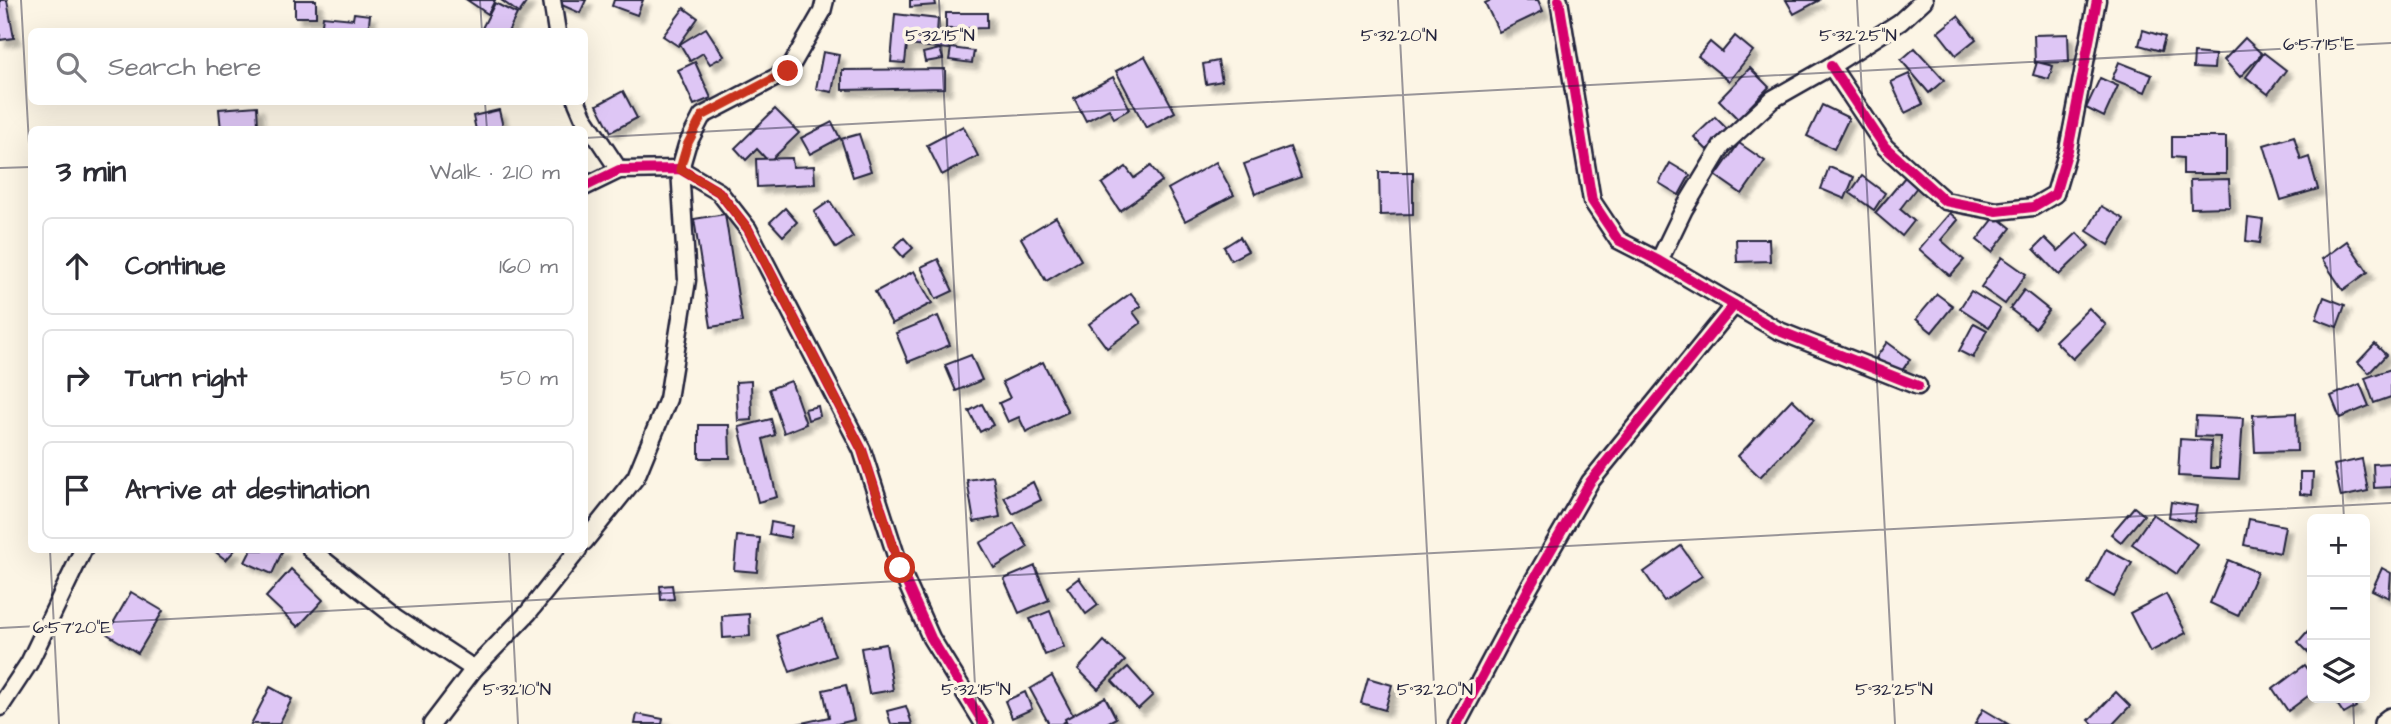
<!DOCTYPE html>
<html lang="en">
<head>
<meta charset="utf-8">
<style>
	body { margin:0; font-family:"Architects Daughter",sans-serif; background:#f7f7f7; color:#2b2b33 }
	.controls { position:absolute; right:21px; bottom:21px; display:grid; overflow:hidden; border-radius:10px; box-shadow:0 7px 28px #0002 }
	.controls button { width:63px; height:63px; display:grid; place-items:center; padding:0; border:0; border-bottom:2px solid #e1e1e2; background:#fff; color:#2b2b33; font:35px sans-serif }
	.stop { position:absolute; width:21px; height:21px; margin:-16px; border:5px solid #c8321e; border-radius:50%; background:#fff }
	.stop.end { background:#c8321e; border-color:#fff; box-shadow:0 2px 7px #0008 }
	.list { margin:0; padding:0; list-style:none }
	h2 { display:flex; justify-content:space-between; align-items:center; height:91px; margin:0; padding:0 28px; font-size:30px }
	h2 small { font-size:23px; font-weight:400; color:#7c7c81 }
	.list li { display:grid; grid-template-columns:46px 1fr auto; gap:21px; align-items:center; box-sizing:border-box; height:98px; margin:0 14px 14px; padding:0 14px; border:2px solid #e1e1e2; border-radius:10px }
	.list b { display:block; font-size:26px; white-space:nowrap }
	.list em { font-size:23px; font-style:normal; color:#7c7c81 }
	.icon { flex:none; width:38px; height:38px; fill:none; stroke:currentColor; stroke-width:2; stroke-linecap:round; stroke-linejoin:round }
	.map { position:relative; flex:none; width:2391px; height:724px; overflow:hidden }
	.search { position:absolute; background:#fff; box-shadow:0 7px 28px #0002; left:28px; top:28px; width:560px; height:77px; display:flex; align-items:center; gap:18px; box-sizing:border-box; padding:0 24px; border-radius:10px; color:#7c7c81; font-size:26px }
	.panel { position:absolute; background:#fff; box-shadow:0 7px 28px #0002; left:28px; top:126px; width:560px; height:427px; border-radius:10px }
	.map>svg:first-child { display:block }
	.building { fill:#dec6f5; stroke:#22223b; stroke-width:2; filter:url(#shadow) }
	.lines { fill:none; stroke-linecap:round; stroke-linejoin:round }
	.street-casing { stroke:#22223b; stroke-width:21 }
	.secondary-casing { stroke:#22223b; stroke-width:28 }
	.street { stroke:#fcf5e5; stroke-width:16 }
	.secondary { stroke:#fcf5e5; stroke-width:23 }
	.cycleway-casing { stroke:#fcf5e5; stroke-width:15 }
	.cycleway { stroke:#d6006c; stroke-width:10 }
	.route { stroke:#c8321e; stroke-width:9 }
	.ticks { fill:none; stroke:#22223b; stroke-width:2; stroke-opacity:0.45 }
	.ticks-label { font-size:18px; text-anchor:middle; fill:#22223b; stroke:#fcf5e5; stroke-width:7; stroke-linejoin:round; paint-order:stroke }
</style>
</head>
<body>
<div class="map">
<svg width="2391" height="724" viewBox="0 0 2391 724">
	<defs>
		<filter id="shadow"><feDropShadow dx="6" dy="6" stdDeviation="2" flood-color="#0004"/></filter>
	</defs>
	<rect width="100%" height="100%" fill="#fcf5e5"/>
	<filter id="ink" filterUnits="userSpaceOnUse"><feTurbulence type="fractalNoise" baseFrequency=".0143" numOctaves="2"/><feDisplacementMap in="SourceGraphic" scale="14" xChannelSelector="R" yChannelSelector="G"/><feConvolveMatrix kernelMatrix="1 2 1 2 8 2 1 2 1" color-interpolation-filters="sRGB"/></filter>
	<g filter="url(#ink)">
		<g class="building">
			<path d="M0,0H7L14,38L0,40Z"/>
			<rect x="295" y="0" width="21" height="17"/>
			<path d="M467,0H495L488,14Z"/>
			<path d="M501,0H528L519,13Z"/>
			<path d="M558,0H586L580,13L557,3Z"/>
			<path d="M614,0H643L637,15L612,6Z"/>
			<path d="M910,0H935L936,5L910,7Z"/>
			<path d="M1491,0H1538L1543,11L1499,32L1485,3Z"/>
			<path d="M1786,0H1820L1794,14Z"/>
			<path d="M495,3L517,14L508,32H480Z"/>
			<path d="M684,8L698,18L678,46L663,36Z"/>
			<path d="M354,13L370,15L368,32H321L323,16L353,19Z"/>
			<path d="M946,13H987V28L946,29Z"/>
			<path d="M895,14L938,19L937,33L951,35L949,49L907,45L905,63L891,62Z"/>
			<path d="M1958,16L1976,39L1956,55L1938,32Z"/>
			<path d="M706,28L724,56L710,64L703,53L690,61L680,44Z"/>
			<path d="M2143,30L2165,37L2161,51L2139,45Z"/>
			<path d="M2068,34L2069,62L2035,63L2034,35Z"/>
			<path d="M1735,36L1753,51L1729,81L1698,56L1710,42L1722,52Z"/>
			<path d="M2245,38L2262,54L2240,77L2224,60Z"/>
			<path d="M951,48L974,51L972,63L949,60Z"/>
			<path d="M1915,48L1944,80L1929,93L1901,60Z"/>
			<path d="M940,49L943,59L925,62L923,53Z"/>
			<path d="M823,52L839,55L832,92L816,89Z"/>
			<path d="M2194,53L2215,55L2214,69L2193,68Z"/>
			<path d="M2264,53L2286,70L2268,94L2246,77Z"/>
			<path d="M1145,56L1175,112L1146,128L1116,71Z"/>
			<path d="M1218,61L1222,81L1206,84L1203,64Z"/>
			<path d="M695,62L711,98L694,105L678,70Z"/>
			<path d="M2037,62L2053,66L2049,79L2033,75Z"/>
			<path d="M2119,62L2152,75L2145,92L2112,79Z"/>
			<path d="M1750,68L1769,87L1738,119L1719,100Z"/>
			<path d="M945,69V88L842,90V70Z"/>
			<path d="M1909,74L1923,104L1905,113L1891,82Z"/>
			<path d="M1113,77L1130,109L1114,118L1109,109L1086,121L1074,98Z"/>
			<path d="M2100,78L2118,86L2104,117L2086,108Z"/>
			<path d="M623,91L637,118L611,132L597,105Z"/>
			<path d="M1822,105L1849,118L1834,149L1807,136Z"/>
			<path d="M257,106L258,126L221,130L219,109Z"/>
			<path d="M775,109L799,133L769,162L757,149L746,160L735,148Z"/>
			<path d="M499,110L503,127L476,130L473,116Z"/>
			<path d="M1715,117L1728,130L1707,150L1694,137Z"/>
			<path d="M832,122L840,138L810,154L801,138Z"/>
			<path d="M963,126L978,156L942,175L927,145Z"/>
			<path d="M859,134L871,171L853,177L841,139Z"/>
			<path d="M2294,136L2301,160L2309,157L2318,189L2281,200L2264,145Z"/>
			<path d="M2172,137H2226V174H2183V158L2172,157Z"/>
			<path d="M1739,143L1765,161L1742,194L1716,176Z"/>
			<path d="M1290,147L1301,177L1255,194L1244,164Z"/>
			<path d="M792,158L793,167L814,166L815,184L757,187L756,159Z"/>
			<path d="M1216,162L1234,195L1185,221L1168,189Z"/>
			<path d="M1670,163L1690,175L1679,195L1659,183Z"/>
			<path d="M1151,166L1162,181L1120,211L1102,184L1126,167L1134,178Z"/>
			<path d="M1829,167L1854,177L1845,199L1821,189Z"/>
			<path d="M1379,172H1413V214L1380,215Z"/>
			<path d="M1862,176L1885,193L1874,210L1850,193Z"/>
			<path d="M1905,177L1917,187L1900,209L1914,221L1902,236L1875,213Z"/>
			<path d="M2229,179L2230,207L2191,208L2190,180Z"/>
			<path d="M830,201L853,237L836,248L814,212Z"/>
			<path d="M2101,206L2124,219L2109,245L2087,231Z"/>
			<path d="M785,208L797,222L783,236L770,222Z"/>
			<path d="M1950,213L1958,220L1941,240L1964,260L1950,276L1919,249Z"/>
			<path d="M725,214L742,322L711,327L694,219Z"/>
			<path d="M1996,216L2011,228L1992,252L1977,240Z"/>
			<path d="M1056,217L1081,260L1046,281L1021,238Z"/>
			<path d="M2248,218L2263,220L2260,243L2246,241Z"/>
			<path d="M2077,233L2089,246L2059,275L2034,249L2045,238L2058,251Z"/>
			<path d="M1240,237L1248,251L1231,260L1224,247Z"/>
			<path d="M904,238L913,248L903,257L894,247Z"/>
			<path d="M1736,239H1769L1770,261L1737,262Z"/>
			<path d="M2347,241L2368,272L2343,290L2322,259Z"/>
			<path d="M2002,257L2026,274L2005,304L1981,287Z"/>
			<path d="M938,259L953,291L936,299L921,267Z"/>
			<path d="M914,271L932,303L892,324L875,292Z"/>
			<path d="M2024,290L2049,310L2035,328L2010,309Z"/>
			<path d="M1971,291L2000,309L1989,327L1960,308Z"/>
			<path d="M1131,293L1141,306L1133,312L1141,323L1107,348L1089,324Z"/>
			<path d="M1937,294L1953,306L1932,332L1916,319Z"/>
			<path d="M2324,297L2345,305L2337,327L2316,319Z"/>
			<path d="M2089,308L2106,325L2073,359L2055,341Z"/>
			<path d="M938,316L950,345L908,362L896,333Z"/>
			<path d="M1974,323L1987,330L1973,358L1959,351Z"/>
			<path d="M1887,342L1910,359L1899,375L1876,358Z"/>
			<path d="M2375,344L2386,355L2369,373L2358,362Z"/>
			<path d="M971,355L982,380L956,391L945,365Z"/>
			<path d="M1043,362L1068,412L1026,432L1019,417L1008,422L999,403L1010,398L1002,382Z"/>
			<path d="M2391,369V397L2374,403L2365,378Z"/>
			<path d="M751,381L752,420L738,421L736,382Z"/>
			<path d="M791,381L806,424L784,433L769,389Z"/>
			<path d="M2360,384L2369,406L2340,418L2331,396Z"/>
			<path d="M1792,399L1814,420L1760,477L1738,456Z"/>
			<path d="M982,404L993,425L980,432L969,411Z"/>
			<path d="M818,406L820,416L808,420L805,409Z"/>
			<path d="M2296,413L2297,451L2255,452L2253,415Z"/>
			<path d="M2196,416L2243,418L2239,479L2178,476L2180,439L2211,441L2210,468H2219L2220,437L2195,436Z"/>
			<path d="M771,419L775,435L763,439L777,497L758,502L739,427Z"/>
			<path d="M699,425H729L730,458H699Z"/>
			<path d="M2362,459L2368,491L2341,497L2334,465Z"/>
			<path d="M2391,463V487L2374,488L2373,464Z"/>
			<path d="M2300,472H2313L2312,495L2300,494Z"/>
			<path d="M993,476L1000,517L974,522L967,480Z"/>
			<path d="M1033,482L1041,500L1013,514L1004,497Z"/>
			<path d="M2171,502L2197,506L2194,522L2169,517Z"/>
			<path d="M2134,507L2144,515L2121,542L2111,534Z"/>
			<path d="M2153,514L2197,544L2177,574L2132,544Z"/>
			<path d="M2249,519L2285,526L2280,553L2244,545Z"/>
			<path d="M771,522L792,526L790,538L769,534Z"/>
			<path d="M1014,523L1028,547L994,568L980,543Z"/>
			<path d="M737,536L760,538L757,572L734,570Z"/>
			<path d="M1681,546L1702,576L1664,601L1644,572Z"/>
			<path d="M2106,549L2132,563L2114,597L2088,583Z"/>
			<path d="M213,550H235L226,560Z"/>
			<path d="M251,550H283L272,574L245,562Z"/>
			<path d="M2228,560L2257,572L2238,616L2210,603Z"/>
			<path d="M1035,566L1049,600L1019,613L1004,579Z"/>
			<path d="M2382,568L2391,573L2389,598L2372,590Z"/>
			<path d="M291,569L323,600L298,627L266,597Z"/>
			<path d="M1079,578L1098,605L1086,614L1067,587Z"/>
			<path d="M672,585L674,599L661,600L660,586Z"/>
			<path d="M131,592L163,611L138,653L107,634Z"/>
			<path d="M2166,594L2186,633L2150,652L2130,613Z"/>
			<path d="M1050,611L1064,647L1045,655L1030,619Z"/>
			<path d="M749,614L750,636L723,638L722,616Z"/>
			<path d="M822,619L835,656L790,672L777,635Z"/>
			<path d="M2312,626V656L2298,642Z"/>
			<path d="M1104,641L1125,661L1098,689L1078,669Z"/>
			<path d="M886,644L893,690L869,694L861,648Z"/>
			<path d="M2305,665L2312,675V693L2288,711L2273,689Z"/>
			<path d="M1128,667L1153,695L1138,709L1112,681Z"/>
			<path d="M1052,676L1074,717L1061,724H1049L1030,689Z"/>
			<path d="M1368,678L1392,685L1385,710L1361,703Z"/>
			<path d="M846,685L854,720L837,724H797L829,717L823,690Z"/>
			<path d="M270,687L292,699L279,724H251Z"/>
			<path d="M1025,692L1032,709L1012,718L1005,701Z"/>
			<path d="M2116,692L2130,706L2113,724H2093L2089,720Z"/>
			<path d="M1105,697L1116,718L1105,724H1067L1065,719Z"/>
			<path d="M2333,698H2350L2356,707L2344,714Z"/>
			<path d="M906,706L912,724H891L887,711Z"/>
			<path d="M1983,709L2008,724H1975Z"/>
			<path d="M637,714L663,719L662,724H635Z"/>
		</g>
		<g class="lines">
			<defs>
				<g id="street">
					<path d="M552,0L557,32"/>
					<path d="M1559,0L1592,201L1618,240L1659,261L1777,330L1918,386"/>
					<path d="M1831,66L1885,147L1945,201L1997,211L2033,207L2055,194L2068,150L2097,0"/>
					<path d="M577,102L583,116L619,170"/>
					<path d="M584,187L619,170L680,169L719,192L748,229L862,450L900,568L931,638L984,724"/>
					<path d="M1659,261L1684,209L1722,146L1773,99L1831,66L1900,22L1924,0"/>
					<path d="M584,542L636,477L668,399L687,280L680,169L687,145L702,116L788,71L822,12L825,0"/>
					<path d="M311,550L397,618L474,669"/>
					<path d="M0,707L29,663L83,550"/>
					<path d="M432,724L474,669L528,613L578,550"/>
					<path d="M1457,724L1529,588L1590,482L1734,305"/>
				</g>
				<path id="secondary" d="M2386,724L2391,720"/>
			</defs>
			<use href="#street" class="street-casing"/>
			<use href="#secondary" class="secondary-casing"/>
			<use href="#street" class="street"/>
			<use href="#secondary" class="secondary"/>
			<defs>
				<g id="cycleway">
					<path d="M1559,0L1592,201L1618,240L1659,261L1777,330L1918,386"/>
					<path d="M1831,66L1885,147L1945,201L1997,211L2033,207L2055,194L2068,150L2097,0"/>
					<path d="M584,187L619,170L680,169L719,192L748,229L862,450L900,568L931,638L984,724"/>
					<path d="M1457,724L1529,588L1590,482L1734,305"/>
				</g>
			</defs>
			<use href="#cycleway" class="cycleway-casing"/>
			<use href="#cycleway" class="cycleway"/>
		</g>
	</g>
	<g class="lines" filter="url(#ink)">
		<path class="route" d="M788,71L702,116L687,145L680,169L719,192L748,229L862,450L900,568"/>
	</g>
	<path class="ticks" d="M21,0L32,198M480,0L482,32M939,0L977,724M1398,0L1436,724M1857,0L1895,724M2316,0L2344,519M485,102L487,130M584,138L2391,43M0,168L32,167M50,550L59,724M509,550L518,724M0,628L2391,503M2353,698L2354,724"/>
	<g class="ticks-label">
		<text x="940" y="41">5°32'15"N</text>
		<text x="1399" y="41">5°32'20"N</text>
		<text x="1858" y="41">5°32'25"N</text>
		<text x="2319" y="50">6°57'15"E</text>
		<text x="72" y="633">6°57'20"E</text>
		<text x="517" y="695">5°32'10"N</text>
		<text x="976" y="695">5°32'15"N</text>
		<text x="1435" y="695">5°32'20"N</text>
		<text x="1894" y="695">5°32'25"N</text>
	</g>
</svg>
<div class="controls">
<button>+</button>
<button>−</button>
<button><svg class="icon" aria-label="layers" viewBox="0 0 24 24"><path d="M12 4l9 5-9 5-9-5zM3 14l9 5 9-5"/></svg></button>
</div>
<div class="stop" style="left:900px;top:568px"></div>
<div class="stop end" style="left:788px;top:71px"></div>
<div class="search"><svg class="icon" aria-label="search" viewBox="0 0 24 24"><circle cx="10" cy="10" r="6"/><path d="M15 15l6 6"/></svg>Search here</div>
<section class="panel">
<h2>3 min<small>Walk · 210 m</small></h2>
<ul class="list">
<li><svg class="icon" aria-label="ahead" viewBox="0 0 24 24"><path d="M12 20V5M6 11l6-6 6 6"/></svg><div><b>Continue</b></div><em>160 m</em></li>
<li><svg class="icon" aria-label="right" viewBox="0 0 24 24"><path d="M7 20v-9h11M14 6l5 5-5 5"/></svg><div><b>Turn right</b></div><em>50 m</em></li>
<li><svg class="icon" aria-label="arrive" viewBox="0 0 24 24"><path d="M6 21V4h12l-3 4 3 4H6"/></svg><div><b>Arrive at destination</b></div></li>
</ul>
</section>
</div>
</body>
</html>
